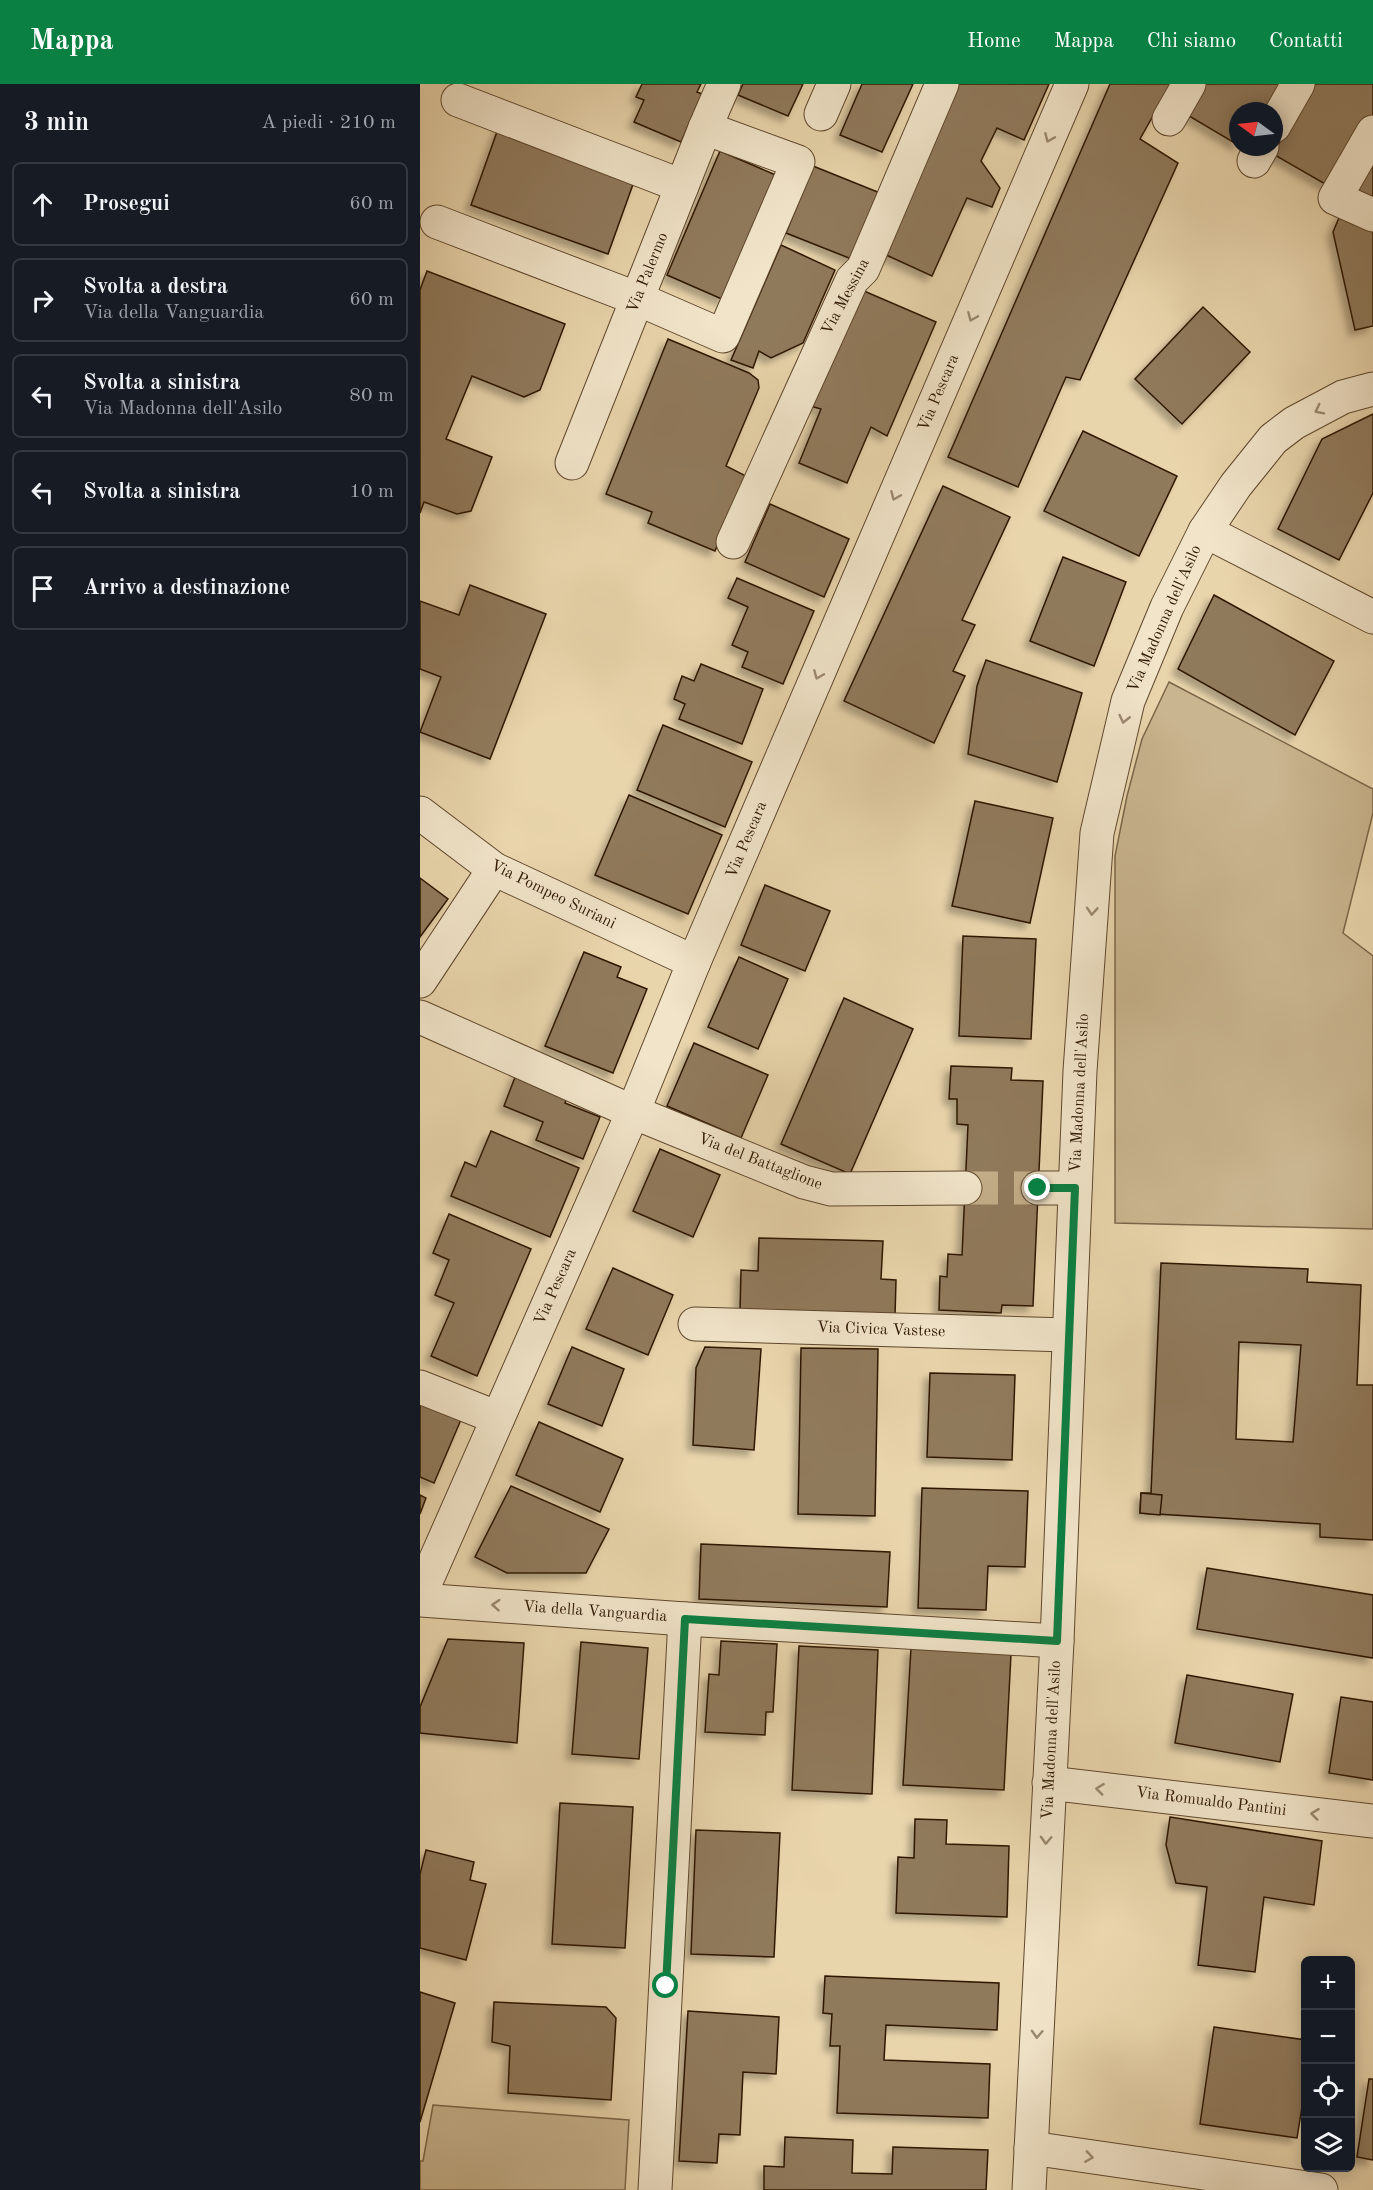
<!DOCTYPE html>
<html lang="it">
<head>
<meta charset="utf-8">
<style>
	body { margin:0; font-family:"Old Standard TT",serif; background:#242831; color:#f1f3f6 }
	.controls { position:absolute; right:18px; bottom:18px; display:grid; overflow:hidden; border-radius:9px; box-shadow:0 3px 15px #0003 }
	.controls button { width:54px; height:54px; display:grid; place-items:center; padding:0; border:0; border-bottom:2px solid #363941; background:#171b24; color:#f1f3f6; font:30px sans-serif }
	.compass { position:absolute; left:809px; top:18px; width:54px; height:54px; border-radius:50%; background:#171b24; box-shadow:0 3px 15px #0003; rotate:285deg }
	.stop { position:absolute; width:18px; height:18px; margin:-14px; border:4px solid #0b8043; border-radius:50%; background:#fff }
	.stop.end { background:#0b8043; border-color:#fff; box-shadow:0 2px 6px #0008 }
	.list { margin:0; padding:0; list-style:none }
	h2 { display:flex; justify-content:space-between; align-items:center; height:78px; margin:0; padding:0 24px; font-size:26px }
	h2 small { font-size:20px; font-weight:400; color:#9ea1a6 }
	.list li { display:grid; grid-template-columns:39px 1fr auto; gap:18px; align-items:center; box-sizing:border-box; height:84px; margin:0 12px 12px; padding:0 12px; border:2px solid #363941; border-radius:9px }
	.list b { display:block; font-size:22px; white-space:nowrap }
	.list p { margin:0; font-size:20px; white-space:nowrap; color:#9ea1a6 }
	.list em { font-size:20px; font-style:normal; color:#9ea1a6 }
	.icon { flex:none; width:33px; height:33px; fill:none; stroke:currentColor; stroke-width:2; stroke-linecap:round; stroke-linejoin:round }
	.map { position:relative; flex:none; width:953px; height:2106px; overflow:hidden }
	header { display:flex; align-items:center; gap:36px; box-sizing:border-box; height:84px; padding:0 30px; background:#0b8043; color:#fff }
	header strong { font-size:28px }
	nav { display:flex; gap:33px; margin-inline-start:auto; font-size:21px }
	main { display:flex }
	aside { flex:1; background:#171b24 }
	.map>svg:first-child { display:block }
	.green { fill:#c9b58f; stroke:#7c6649; stroke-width:1.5 }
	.building { fill:#907a5b; stroke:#2f1803; stroke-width:1.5; fill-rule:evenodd; filter:url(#shadow) }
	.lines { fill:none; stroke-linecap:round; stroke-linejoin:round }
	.minor-tunnel { stroke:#c4af8a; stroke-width:33; stroke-dasharray:33 16; stroke-linecap:butt }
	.minor-casing { stroke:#5e472d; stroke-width:35 }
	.minor { stroke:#f1e4c9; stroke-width:33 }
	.oneway { stroke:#9a8870 }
	.route { stroke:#0b8043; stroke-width:8 }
	.labels { text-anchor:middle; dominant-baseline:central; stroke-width:4.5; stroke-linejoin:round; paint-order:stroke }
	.street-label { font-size:16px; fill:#2f1803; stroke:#f1e4c9 }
</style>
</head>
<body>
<header>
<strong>Mappa</strong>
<nav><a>Home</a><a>Mappa</a><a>Chi siamo</a><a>Contatti</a></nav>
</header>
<main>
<aside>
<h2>3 min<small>A piedi · 210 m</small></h2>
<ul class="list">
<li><svg class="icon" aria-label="ahead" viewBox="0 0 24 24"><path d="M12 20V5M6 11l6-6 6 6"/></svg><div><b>Prosegui</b></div><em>60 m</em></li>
<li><svg class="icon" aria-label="right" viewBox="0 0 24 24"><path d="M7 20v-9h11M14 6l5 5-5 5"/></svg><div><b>Svolta a destra</b><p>Via della Vanguardia</p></div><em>60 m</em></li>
<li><svg class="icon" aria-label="left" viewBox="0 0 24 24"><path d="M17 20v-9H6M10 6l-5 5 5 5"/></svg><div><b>Svolta a sinistra</b><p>Via Madonna dell'Asilo</p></div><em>80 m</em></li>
<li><svg class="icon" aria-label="left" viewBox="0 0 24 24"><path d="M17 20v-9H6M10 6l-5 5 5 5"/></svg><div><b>Svolta a sinistra</b></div><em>10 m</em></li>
<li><svg class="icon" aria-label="arrive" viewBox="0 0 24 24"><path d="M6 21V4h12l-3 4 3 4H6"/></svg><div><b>Arrivo a destinazione</b></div></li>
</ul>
</aside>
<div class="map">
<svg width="953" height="2106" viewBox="0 0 953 2106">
	<defs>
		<filter id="shadow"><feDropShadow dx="-5.5" dy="5.5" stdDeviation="3" flood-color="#0004"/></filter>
	</defs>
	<rect width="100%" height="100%" fill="#e9d5ac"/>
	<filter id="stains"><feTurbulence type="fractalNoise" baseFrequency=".00333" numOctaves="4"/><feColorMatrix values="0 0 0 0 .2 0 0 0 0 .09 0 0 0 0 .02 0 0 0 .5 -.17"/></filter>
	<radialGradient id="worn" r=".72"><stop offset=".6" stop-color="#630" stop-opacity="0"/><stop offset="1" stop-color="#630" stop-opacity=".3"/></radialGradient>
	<g class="green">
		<path d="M749,598L953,705V729L923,849L953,872V1145L695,1139V772L707,712L722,655Z"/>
		<path d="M13,2021L209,2036L205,2106H0V2077H3Z"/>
	</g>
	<g class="building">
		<path d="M222,0H281L277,8L282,10L261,58L214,38L224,16L216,13Z"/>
		<path d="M323,0H383L368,32L318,11Z"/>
		<path d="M442,0H493L462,68L420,51Z"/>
		<path d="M538,0H629L604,56L577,44L561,77L580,104L572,123L547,114L512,192L464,170Z"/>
		<path d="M690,0H751L720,55L758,79L660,296L646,293L598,403L528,373Z"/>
		<path d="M780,0H861L846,27H818V61L764,29Z"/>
		<path d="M893,0H953V32L912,104L853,70Z"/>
		<path d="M79,42L216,92L188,170L51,121Z"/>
		<path d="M300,67L358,92L304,216L247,191Z"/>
		<path d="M953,72V127L928,116Z"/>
		<path d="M393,82L460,109L434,176L366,149Z"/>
		<path d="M921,129L953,142V242L935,246L913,148Z"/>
		<path d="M361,161L415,186L383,259L351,274L339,267L333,284L311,276Z"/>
		<path d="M7,187L145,240L120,306L104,313L52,292L26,355L72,373L51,427L37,430L4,418L0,429V206Z"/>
		<path d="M437,204L516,238L467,352L451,343L427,399L379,379L401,325L387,321Z"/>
		<path d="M783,223L830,268L762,340L715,295Z"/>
		<path d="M248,255L329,289L338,296L339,304L306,382L326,392L295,467L228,439L232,428L186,410Z"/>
		<path d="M953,330V409L919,476L858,445L902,355Z"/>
		<path d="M663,347L757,392L719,472L624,427Z"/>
		<path d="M523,402L590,433L542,536L555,541L533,587L545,592L514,659L424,617Z"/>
		<path d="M350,420L429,455L404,513L325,478Z"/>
		<path d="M643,473L706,498L674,582L610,557Z"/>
		<path d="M317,494L394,527L363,600L322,583L328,568L312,561L328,523L308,514Z"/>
		<path d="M50,501L126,530L70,675L0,648L21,593L0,585V517L39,531Z"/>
		<path d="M794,511L914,577L875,651L758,585Z"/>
		<path d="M566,576L662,609L637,698L548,670L557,602Z"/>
		<path d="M281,580L343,605L322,660L259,635L265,620L254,615L262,592L274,597Z"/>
		<path d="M243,641L332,678L305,743L217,706Z"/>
		<path d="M209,711L302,751L268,830L175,791Z"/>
		<path d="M555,717L633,734L610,839L532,822Z"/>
		<path d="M0,794L28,815L0,853Z"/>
		<path d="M345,801L410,827L385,887L321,861Z"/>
		<path d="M543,852L616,855L611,955L539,952Z"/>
		<path d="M164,868L201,883L197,893L227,905L193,989L125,962Z"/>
		<path d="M319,873L368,895L338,965L288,943Z"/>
		<path d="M424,914L493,945L430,1090L361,1060Z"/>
		<path d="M274,959L348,991L321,1054L247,1022Z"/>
		<path d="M531,982L592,984L591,996L623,997L613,1222L582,1221L581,1229L519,1226L520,1192L527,1193L528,1170L542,1171L548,1041L537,1040V1015H529Z"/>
		<path d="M97,988L149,1009L145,1019L180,1033L163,1075L116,1056L123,1038L84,1022Z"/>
		<path d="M71,1047L159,1084L130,1153L31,1112L45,1078L56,1083Z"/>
		<path d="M240,1065L300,1091L273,1153L213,1127Z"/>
		<path d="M29,1130L111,1165L57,1292L11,1272L34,1219L15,1211L29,1176L13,1169Z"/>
		<path d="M339,1154L463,1157L461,1195L476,1196L475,1232L320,1227L321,1186L338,1187Z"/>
		<path d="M741,1179L888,1185L887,1198L941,1201L937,1301H953V1456L900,1453V1440L720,1429L721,1409H731ZM819,1258L881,1261L873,1358L816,1355Z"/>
		<path d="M193,1184L253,1211L228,1271L166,1245Z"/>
		<path d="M152,1263L204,1285L182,1342L128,1320Z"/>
		<path d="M285,1263L341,1265L334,1366L273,1361L276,1284Z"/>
		<path d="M381,1264L458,1265L455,1432L378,1430Z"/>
		<path d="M510,1289L595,1291L592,1376L507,1373Z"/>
		<path d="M0,1313L43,1331L14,1399L0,1393Z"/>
		<path d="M119,1338L203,1375L180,1428L96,1391Z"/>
		<path d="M91,1402L189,1445L166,1489H87L55,1473Z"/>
		<path d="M502,1404L608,1407L605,1483L568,1482L566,1526L498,1524Z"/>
		<path d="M721,1409L742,1411L740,1431L720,1429Z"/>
		<path d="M0,1411L6,1414L0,1430Z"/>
		<path d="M281,1460L470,1468L467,1523L279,1515Z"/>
		<path d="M787,1484L953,1511V1574L777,1545Z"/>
		<path d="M28,1555L104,1559L97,1659L0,1649V1623Z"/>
		<path d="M301,1557L357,1560L353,1628H346L345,1651L285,1648L289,1590L299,1591Z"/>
		<path d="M161,1558L228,1564L219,1675L152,1670Z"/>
		<path d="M379,1562L458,1566L452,1710L372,1706Z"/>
		<path d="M491,1564L591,1570L584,1706L483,1701Z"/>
		<path d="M767,1591L873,1610L860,1678L755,1659Z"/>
		<path d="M921,1613L953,1618V1696L909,1689Z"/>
		<path d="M140,1719L213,1723L205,1864L132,1860Z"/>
		<path d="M750,1733L902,1757L894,1821L844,1813L835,1888L778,1881L787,1803L756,1799L746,1761Z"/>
		<path d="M495,1735L527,1736L526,1760L589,1762L587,1833L476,1829L478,1773L494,1774Z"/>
		<path d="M276,1746L360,1749L354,1873L271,1870Z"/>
		<path d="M6,1766L54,1778L50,1796L66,1800L46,1876L0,1864V1790Z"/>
		<path d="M405,1892L579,1899L577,1946L466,1941L464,1976L570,1980L568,2034L417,2029L420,1962H410L412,1930L403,1929Z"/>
		<path d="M0,1908L35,1919L0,2038Z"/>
		<path d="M74,1918L186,1923L196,1934L191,2016L88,2009L90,1962L72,1958Z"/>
		<path d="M268,1927L359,1933L356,1990L323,1988L320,2051L299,2050L297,2079L259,2077Z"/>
		<path d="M794,1943L886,1956V1998L877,2054L780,2040Z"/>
		<path d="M949,1995H953V2076L937,2073Z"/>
		<path d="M365,2053L433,2056L432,2089L472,2090L473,2063L568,2066L566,2106H344V2082L364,2083Z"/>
	</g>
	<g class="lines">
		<path class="minor-tunnel" d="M545,1104H618"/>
		<defs>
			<g id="minor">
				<path d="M38,16L262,102"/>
				<path d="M401,30L414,0"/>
				<path d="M749,35L769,0"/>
				<path d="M854,42L878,0"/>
				<path d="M953,48L915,114L953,131"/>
				<path d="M834,77L842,63"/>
				<path d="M17,138L218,215L303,252L378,78L285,44"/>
				<path d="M152,379L285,44L304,0"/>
				<path d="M785,447L953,533"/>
				<path d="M313,458L432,196L443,185L522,0"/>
				<path d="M0,729L74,785L274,878"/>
				<path d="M0,897L74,785"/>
				<path d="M0,933L213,1028L384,1098L411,1105L545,1104"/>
				<path d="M618,1104H655"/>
				<path d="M275,1240L648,1251"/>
				<path d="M0,1303L78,1334"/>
				<path d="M0,1511L213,1028L274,878L652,0"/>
				<path d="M0,1516L265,1535L637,1557"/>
				<path d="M629,1699L953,1737"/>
				<path d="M611,2064L901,2106"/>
				<path d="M235,2106L265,1535"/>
				<path d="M609,2106L637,1557L660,987L677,749L708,617L747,523L785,447L816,401L853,355L874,339L923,313L953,305"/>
			</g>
		</defs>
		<use href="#minor" class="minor-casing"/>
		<use href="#minor" class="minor"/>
	</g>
	<defs><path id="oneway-chevron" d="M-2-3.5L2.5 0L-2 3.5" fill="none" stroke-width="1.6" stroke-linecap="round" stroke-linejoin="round" transform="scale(1.5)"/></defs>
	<g class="oneway">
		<use href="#oneway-chevron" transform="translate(629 54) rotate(113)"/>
		<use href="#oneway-chevron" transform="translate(552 233) rotate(113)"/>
		<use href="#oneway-chevron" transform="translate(899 326) rotate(153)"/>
		<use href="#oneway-chevron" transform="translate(475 412) rotate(113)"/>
		<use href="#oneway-chevron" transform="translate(398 591) rotate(113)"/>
		<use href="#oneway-chevron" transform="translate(704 635) rotate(103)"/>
		<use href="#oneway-chevron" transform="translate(672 827) rotate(94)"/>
		<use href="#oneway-chevron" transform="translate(76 1521) rotate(-176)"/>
		<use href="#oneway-chevron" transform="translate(680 1705) rotate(-173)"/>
		<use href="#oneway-chevron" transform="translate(895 1730) rotate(-173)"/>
		<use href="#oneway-chevron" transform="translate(626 1756) rotate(93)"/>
		<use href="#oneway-chevron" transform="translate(617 1950) rotate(93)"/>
		<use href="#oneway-chevron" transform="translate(669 2073) rotate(8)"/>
	</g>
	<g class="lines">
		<path class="route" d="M246,1902L265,1535L637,1557L655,1104H618"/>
	</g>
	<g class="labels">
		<g class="street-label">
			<text transform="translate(228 189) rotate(-68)">Via Palermo</text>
			<text transform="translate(426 213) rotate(-62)">Via Messina</text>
			<text transform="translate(519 309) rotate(-67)">Via Pescara</text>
			<text transform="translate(745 535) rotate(-66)">Via Madonna dell'Asilo</text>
			<text transform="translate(327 756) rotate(-67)">Via Pescara</text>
			<text transform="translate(133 811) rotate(26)">Via Pompeo Suriani</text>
			<text transform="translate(660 1009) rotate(-87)">Via Madonna dell'Asilo</text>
			<text transform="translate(340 1078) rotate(21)">Via del Battaglione</text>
			<text transform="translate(136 1203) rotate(-66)">Via Pescara</text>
			<text transform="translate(461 1246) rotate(2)">Via Civica Vastese</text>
			<text transform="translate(175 1528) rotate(4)">Via della Vanguardia</text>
			<text transform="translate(632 1656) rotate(-87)">Via Madonna dell'Asilo</text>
			<text transform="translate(791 1718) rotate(7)">Via Romualdo Pantini</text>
		</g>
	</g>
	<rect width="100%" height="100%" filter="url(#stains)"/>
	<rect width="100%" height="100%" fill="url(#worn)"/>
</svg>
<div class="controls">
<button>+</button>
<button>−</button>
<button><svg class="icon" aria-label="locate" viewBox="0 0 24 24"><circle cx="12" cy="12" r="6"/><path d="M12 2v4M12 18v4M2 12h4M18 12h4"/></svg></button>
<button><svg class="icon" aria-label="layers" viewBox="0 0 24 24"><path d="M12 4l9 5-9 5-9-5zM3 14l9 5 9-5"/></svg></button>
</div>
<svg class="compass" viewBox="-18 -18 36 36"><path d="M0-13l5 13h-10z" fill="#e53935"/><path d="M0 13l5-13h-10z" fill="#9ea1a6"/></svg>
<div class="stop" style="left:246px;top:1902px"></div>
<div class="stop end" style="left:618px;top:1104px"></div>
</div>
</main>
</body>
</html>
